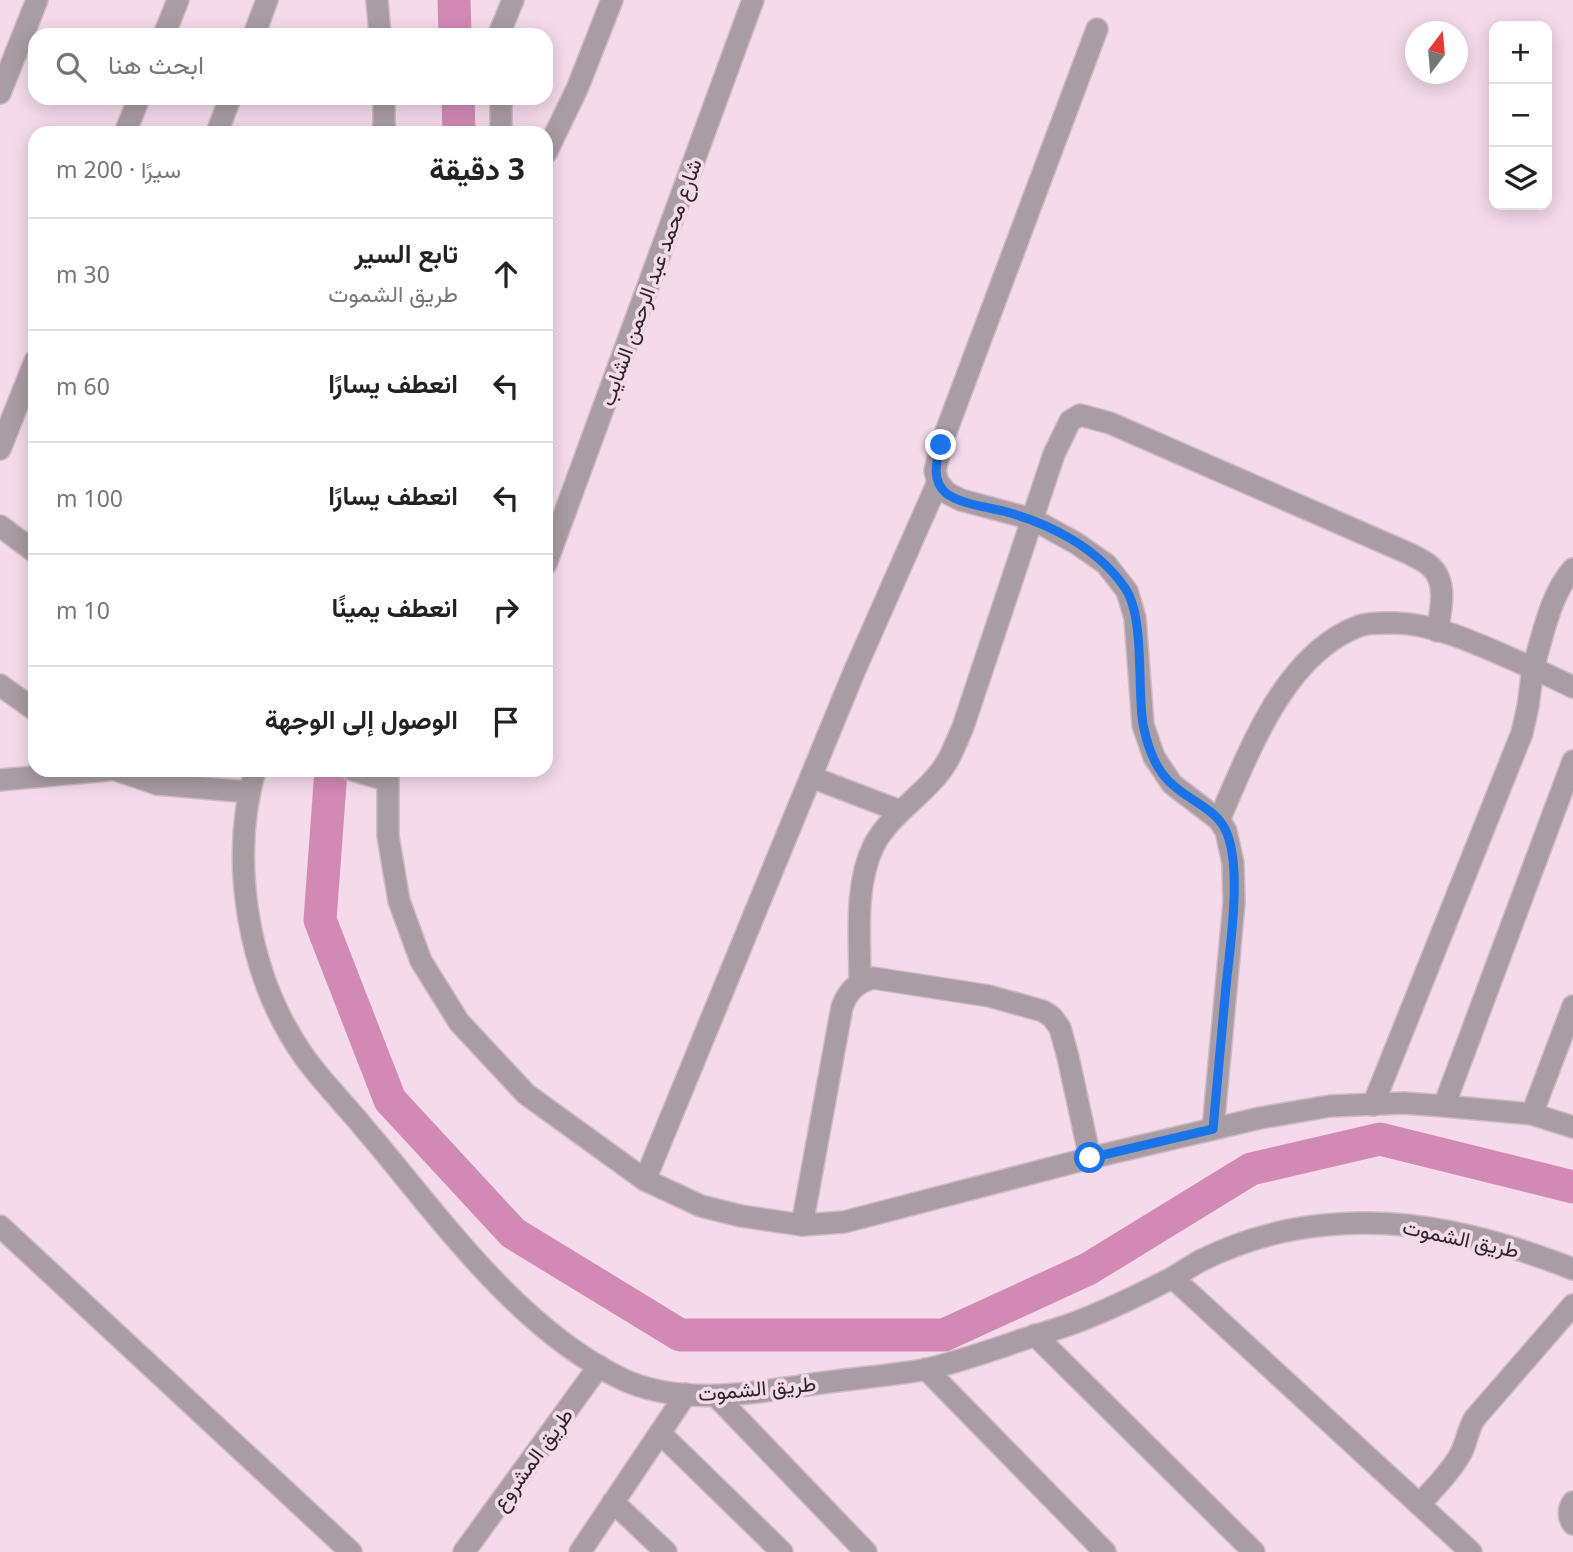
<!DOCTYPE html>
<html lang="ar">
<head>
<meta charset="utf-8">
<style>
	body { margin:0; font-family:"Noto Sans",Vazirmatn,sans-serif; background:#f2f2f2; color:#222; direction:rtl }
	.controls { position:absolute; right:21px; top:21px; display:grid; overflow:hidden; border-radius:14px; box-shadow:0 4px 18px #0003 }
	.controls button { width:63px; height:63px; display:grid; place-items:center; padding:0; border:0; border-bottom:2px solid #e0e0e0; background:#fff; color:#222; font:35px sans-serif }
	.compass { position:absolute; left:1405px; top:21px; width:63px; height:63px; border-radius:50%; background:#fff; box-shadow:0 4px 18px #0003; rotate:16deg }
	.stop { position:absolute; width:21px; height:21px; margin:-16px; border:5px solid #1a73e8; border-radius:50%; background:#fff }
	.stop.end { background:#1a73e8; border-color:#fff; box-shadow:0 2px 7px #0008 }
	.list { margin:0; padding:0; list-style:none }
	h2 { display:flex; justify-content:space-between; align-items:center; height:91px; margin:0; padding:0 28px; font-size:30px }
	h2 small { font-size:23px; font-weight:400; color:#767676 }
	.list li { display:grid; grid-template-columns:46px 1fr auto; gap:21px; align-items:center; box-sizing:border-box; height:112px; padding:0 28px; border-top:2px solid #e0e0e0 }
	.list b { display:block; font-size:26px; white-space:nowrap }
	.list p { margin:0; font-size:23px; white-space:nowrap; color:#767676 }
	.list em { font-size:23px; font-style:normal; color:#767676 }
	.icon { flex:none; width:38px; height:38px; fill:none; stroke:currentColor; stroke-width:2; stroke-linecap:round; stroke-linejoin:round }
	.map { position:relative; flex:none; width:1573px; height:1552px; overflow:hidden; direction:ltr }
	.search { position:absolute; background:#fff; box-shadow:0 4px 18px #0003; left:28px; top:28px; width:525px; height:77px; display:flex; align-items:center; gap:18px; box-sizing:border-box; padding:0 24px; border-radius:21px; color:#767676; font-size:26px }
	.panel { position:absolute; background:#fff; box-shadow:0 4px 18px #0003; left:28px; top:126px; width:525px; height:651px; border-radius:21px; direction:rtl }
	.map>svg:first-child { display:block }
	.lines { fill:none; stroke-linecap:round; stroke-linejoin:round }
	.canal { stroke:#d28ab5; stroke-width:33 }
	.minor-casing { stroke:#d1b9c7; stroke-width:24 }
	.minor { stroke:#a89da3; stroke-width:21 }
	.route { stroke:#1a73e8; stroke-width:9 }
	.labels { text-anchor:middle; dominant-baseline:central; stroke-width:7; stroke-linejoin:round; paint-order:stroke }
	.street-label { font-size:21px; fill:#2e242a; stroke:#f5dae9 }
</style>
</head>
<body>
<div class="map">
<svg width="1573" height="1552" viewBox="0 0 1573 1552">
	<rect width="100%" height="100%" fill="#f5dae9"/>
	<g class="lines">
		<g class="canal">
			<path d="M454,0L455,35"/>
			<path d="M458,98L459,133"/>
			<path d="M331,770L320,920L390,1100L513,1233L680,1335H944L1088,1269L1251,1169L1380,1139L1573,1187"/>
		</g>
		<defs>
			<g id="minor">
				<path d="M377,0L380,35"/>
				<path d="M1097,29L941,445L935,471L938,482L947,493L961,500L1032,519L1076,543L1106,564L1127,591L1135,618L1143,725L1154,757L1172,784L1219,820L1226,831L1233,863L1234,903L1213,1129"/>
				<path d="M499,34L513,0"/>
				<path d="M164,35L178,0"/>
				<path d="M254,35L267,0"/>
				<path d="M0,93L37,0"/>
				<path d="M125,133L139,98"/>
				<path d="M217,133L230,98"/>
				<path d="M384,133V98"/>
				<path d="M501,133V98"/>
				<path d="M546,153L577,89L612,0"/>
				<path d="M0,449L35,361"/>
				<path d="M0,526L35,552"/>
				<path d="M546,564L753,0"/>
				<path d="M1573,569C1550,594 1543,636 1533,668L1573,687"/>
				<path d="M0,685L35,710"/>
				<path d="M116,770L157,784L249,792"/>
				<path d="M255,770C229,862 248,976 303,1055C321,1081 345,1104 365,1129C439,1216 516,1327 620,1378C683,1409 762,1391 828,1382C859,1378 892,1375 923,1370C951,1364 980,1354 1007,1345C1029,1337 1052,1331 1074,1323C1106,1311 1139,1295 1170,1279C1180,1274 1189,1267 1200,1261C1238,1242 1282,1229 1325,1225C1411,1216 1494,1238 1573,1269"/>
				<path d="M352,770L386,780"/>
				<path d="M388,770V836L399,901L421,961L459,1022L526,1094L645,1180L701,1206L741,1216L802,1225L844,1222L1090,1158L1260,1118L1330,1106L1404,1103L1444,1106L1532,1114L1573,1127"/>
				<path d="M811,777L900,811"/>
				<path d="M0,780L109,770"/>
				<path d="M1219,820C1249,752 1284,654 1359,626C1369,622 1385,623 1396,623C1441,624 1492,651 1533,668L1528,706L1522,733L1373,1105"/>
				<path d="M860,982C860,938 854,885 874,845C889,817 915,801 935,778C949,763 955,745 963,727L1054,454L1070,421L1080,415L1110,423L1410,554C1417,558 1425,561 1430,566C1448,581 1441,611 1437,631"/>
				<path d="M1444,1106L1573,761"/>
				<path d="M1532,1114L1573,1006"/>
				<path d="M645,1180L854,672L938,482"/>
				<path d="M802,1225L842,1007C848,991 856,983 873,978L989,996L1043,1011L1052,1017L1060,1028L1068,1057L1090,1158"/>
				<path d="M0,1226L351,1552"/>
				<path d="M1173,1278L1471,1552"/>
				<path d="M1035,1335L1254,1552"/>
				<path d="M926,1369L1105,1552"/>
				<path d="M716,1396L866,1552"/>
				<path d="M660,1433L782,1552"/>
				<path d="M613,1502L666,1552"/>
				<path d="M1573,1502C1568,1509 1568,1517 1573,1524"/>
				<path d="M1420,1504C1433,1489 1450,1473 1460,1455C1467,1443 1467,1430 1475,1418L1573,1305"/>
				<path d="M464,1552L599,1366"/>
				<path d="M580,1552L686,1394"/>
			</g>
		</defs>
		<use href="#minor" class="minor-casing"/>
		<use href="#minor" class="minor"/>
	</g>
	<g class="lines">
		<path class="route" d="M941,445C936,462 931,481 947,494C962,504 986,507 1003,511C1049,523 1098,548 1125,588C1145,617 1137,688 1143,724C1147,745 1156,771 1173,785C1189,800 1215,809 1225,829C1243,864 1230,947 1226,986C1222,1034 1217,1081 1213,1129L1090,1158"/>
	</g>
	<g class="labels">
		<g class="street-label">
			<text transform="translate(650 282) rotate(-70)">شارع محمد عبد الرحمن الشايب</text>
			<text transform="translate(1461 1238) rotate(12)">طريق الشموت</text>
			<text transform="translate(757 1388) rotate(-5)">طريق الشموت</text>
			<text transform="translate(532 1459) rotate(-54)">طريق المشروع</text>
		</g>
	</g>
</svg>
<div class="controls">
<button>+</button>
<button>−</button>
<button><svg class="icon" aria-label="layers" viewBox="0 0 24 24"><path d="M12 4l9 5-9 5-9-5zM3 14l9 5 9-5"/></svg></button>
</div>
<svg class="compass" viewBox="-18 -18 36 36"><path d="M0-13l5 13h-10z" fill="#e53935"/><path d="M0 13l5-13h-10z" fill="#767676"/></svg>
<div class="stop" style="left:1090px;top:1158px"></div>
<div class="stop end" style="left:941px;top:445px"></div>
<div class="search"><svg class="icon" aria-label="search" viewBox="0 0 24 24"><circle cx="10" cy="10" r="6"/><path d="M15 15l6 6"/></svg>ابحث هنا</div>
<section class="panel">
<h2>3 دقيقة<small>سيرًا · 200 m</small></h2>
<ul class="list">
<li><svg class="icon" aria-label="ahead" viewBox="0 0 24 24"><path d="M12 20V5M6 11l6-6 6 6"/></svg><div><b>تابع السير</b><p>طريق الشموت</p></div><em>30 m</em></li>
<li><svg class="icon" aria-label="left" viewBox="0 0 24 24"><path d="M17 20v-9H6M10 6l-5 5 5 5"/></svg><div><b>انعطف يسارًا</b></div><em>60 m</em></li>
<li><svg class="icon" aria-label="left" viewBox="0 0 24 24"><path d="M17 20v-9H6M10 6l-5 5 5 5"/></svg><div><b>انعطف يسارًا</b></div><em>100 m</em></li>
<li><svg class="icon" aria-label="right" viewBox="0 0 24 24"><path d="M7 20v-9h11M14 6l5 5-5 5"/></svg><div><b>انعطف يمينًا</b></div><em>10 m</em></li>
<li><svg class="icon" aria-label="arrive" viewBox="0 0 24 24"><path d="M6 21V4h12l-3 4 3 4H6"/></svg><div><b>الوصول إلى الوجهة</b></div></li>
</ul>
</section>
</div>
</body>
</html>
